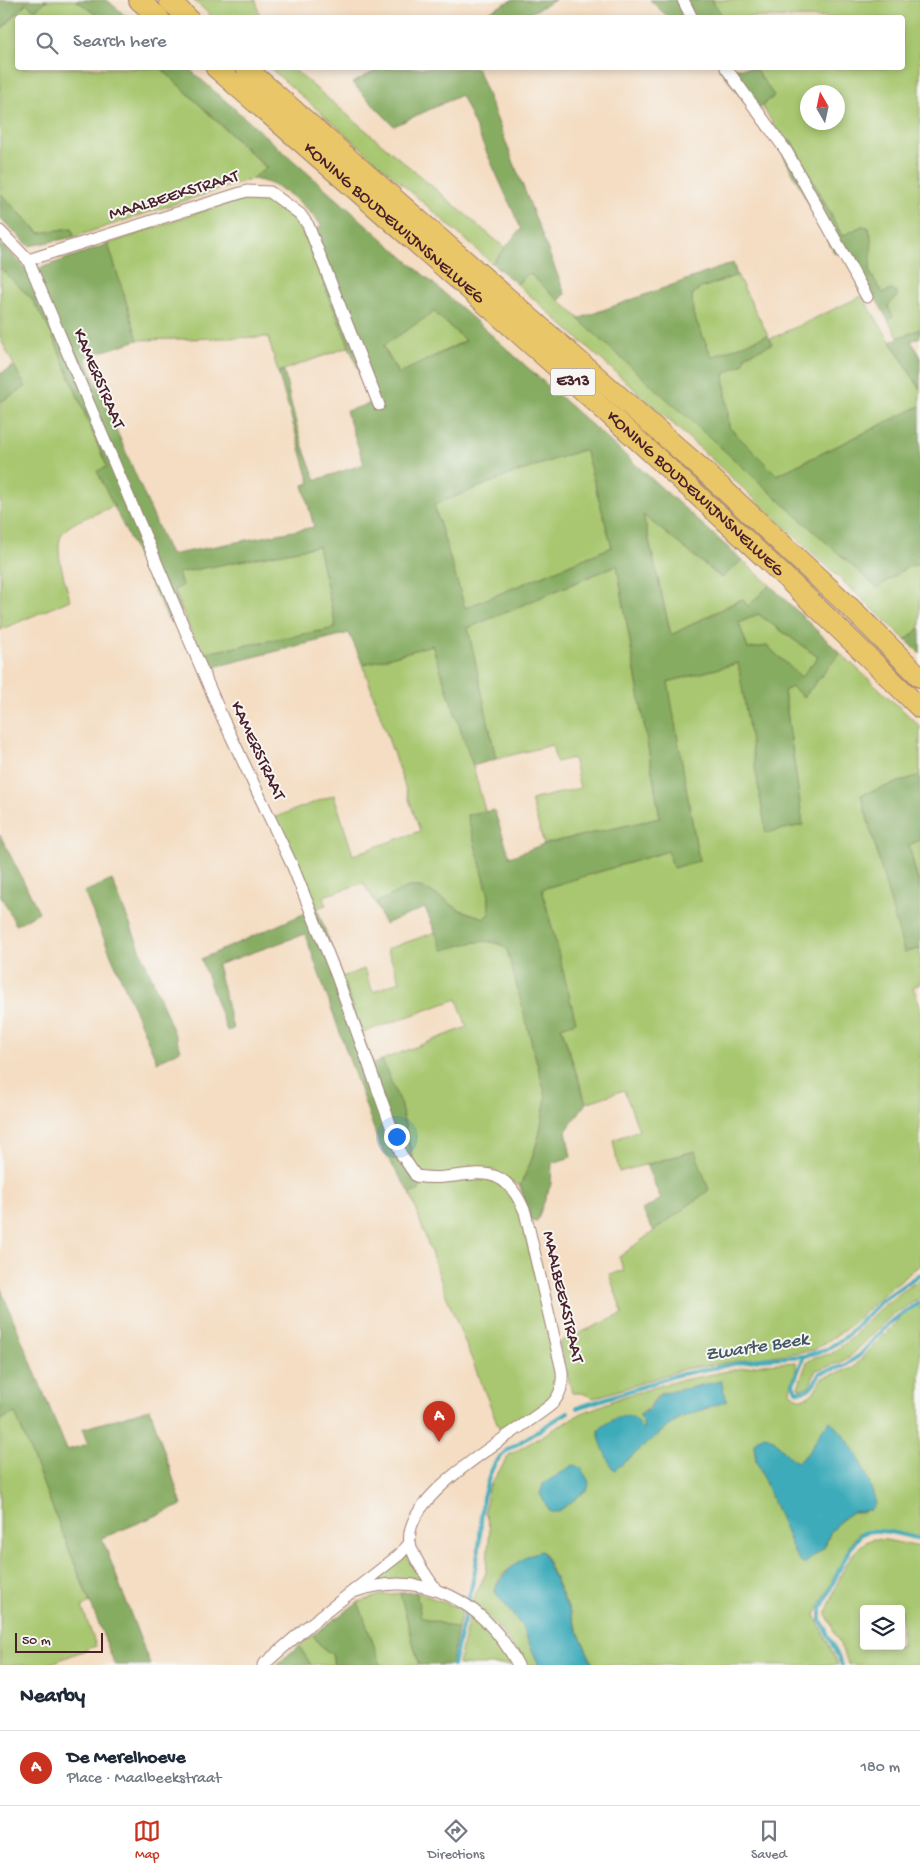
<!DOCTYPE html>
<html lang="en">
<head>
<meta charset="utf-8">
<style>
	body { margin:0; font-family:"Gochi Hand",sans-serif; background:#f6f6f7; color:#1f2937 }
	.controls { position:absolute; right:15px; bottom:15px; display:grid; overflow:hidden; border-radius:5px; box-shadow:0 2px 8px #0003 }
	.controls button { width:45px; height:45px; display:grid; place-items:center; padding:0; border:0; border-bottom:1px solid #e0e1e3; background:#fff; color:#1f2937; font:25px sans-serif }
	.compass { position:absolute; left:800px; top:85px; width:45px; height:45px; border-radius:50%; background:#fff; box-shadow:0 2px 8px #0003; rotate:351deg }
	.scale { position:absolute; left:15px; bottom:12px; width:88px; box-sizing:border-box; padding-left:5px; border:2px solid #4a1f2b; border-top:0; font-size:14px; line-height:18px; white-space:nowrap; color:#4a1f2b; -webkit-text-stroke:4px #f6f6f2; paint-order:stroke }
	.you { position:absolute; left:396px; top:1136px; width:18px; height:18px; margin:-12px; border:4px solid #fff; border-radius:50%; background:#1a73e8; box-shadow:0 0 0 8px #1a73e833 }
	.badge { display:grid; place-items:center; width:32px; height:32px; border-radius:50%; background:#c8321e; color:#fff; font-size:16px; font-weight:700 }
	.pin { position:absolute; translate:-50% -41px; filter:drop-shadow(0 1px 2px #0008) }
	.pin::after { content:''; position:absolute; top:26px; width:18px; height:15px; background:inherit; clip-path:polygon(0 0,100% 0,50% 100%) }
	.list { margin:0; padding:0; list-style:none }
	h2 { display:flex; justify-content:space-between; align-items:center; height:65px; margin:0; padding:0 20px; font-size:21px }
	h2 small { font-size:16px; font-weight:400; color:#747a83 }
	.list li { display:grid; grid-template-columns:32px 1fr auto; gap:15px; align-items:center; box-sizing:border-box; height:75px; padding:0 20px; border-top:1px solid #e0e1e3 }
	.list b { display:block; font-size:19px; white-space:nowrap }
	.list p { margin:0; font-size:16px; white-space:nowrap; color:#747a83 }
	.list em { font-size:16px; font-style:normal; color:#747a83 }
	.icon { flex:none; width:28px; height:28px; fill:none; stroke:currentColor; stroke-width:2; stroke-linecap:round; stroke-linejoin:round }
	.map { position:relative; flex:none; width:920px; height:1665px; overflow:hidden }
	.search { position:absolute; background:#fff; box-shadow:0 2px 8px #0003; left:15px; right:15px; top:15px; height:55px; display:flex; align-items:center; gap:12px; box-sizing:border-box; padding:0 18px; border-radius:5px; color:#747a83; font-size:19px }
	.sheet { height:140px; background:#fff }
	nav { display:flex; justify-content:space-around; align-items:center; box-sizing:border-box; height:70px; border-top:1px solid #e0e1e3; background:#fff; font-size:14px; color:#747a83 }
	nav a { display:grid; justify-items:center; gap:2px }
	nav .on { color:#c8321e }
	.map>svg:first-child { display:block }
	.green { fill:#a8c76f; stroke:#79734d; fill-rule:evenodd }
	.forest { fill:#86ac62; stroke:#686646; fill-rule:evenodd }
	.water { fill:#3cabba; stroke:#436572 }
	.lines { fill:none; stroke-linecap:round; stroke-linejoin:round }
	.stream { stroke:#3cabba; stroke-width:4 }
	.minor-casing { stroke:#9f7e76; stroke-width:13 }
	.motorway-casing { stroke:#9f7e76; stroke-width:22 }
	.minor { stroke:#fff; stroke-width:11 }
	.motorway { stroke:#e9c769; stroke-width:20 }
	.labels { text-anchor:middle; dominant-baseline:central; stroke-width:4; stroke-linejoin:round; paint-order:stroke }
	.shield { fill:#f6f6f2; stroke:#7e6067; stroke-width:1 }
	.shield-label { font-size:16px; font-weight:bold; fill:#4a1f2b }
	.street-label { font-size:18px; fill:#4a1f2b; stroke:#f6f6f2 }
	.water-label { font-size:19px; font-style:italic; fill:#445764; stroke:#f6f6f2 }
</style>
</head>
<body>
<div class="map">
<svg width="920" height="1665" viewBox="0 0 920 1665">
	<rect width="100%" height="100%" fill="#f6f6f2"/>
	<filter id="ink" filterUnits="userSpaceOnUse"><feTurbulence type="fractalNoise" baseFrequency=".02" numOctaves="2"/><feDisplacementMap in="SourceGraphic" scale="10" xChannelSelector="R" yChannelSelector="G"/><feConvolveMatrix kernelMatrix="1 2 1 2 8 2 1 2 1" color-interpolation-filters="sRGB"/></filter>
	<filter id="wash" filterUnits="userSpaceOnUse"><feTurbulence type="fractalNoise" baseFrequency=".0096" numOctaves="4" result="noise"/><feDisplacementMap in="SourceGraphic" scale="20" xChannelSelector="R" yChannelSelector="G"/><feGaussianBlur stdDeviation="1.12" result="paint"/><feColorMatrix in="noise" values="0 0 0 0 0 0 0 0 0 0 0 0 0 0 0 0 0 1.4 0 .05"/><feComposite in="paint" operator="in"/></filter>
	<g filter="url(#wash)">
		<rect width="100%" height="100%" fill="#f4ddc2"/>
		<g class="green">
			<path d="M47,0H76L99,17L18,18V68H166L164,71L267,169L251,179L74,237L72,228L40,233L0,193V31L27,3L35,10Z"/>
			<path d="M193,0H256L260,17H213Z"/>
			<path d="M712,0H920V329L899,338L888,320L893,317L888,306L897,297L891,290L883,293L870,273L871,234L868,227L861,226L843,237L791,140L785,142L762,106L774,96L755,68H902V18L723,17ZM808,92H838V122H808Z"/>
			<path d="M270,68H292L505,248L492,263Z"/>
			<path d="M251,197C276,197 291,215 304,235L351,346L278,372L268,337L138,340L108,244L199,212Z"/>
			<path d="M0,268L32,299L52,334L107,467L98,472L116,505C100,513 79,518 66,529C50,541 66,583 70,600L0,630V402L25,387L0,338Z"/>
			<path d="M529,273L877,588L907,567L920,564V628L906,640L701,449L517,284Z"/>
			<path d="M737,275L768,335L712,357L693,314L692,295L701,288Z"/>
			<path d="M862,296L920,389V406L777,475L729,427L724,374L743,364L746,355L772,344L770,339Z"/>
			<path d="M434,311L466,340L399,374L383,346Z"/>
			<path d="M585,449L612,547L465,608L434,505L512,474Z"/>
			<path d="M643,514L721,578L742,560L770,585L748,606L741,599L671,635Z"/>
			<path d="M318,546L336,628L200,654L174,590L182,586L178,573Z"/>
			<path d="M617,565L660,818L544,844L531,800L580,788L573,758L556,762L552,745L496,759L468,628Z"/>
			<path d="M758,614L818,657L801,677L767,646L748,649L739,623Z"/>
			<path d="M432,645L473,766L485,811L467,815L489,896V914L484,918L460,910L430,891L420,887H408L376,903L363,883L324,896L326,905L317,908L305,880L273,818L334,795L353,855L420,831L363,665Z"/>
			<path d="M840,653L920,726V775L861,795L905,952L920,949V984L913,987L920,1005V1265L888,1290L849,1327L814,1350L684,1369L594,1398L582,1393H572L559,1342L623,1314L609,1274L624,1271L619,1257L709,1190L694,1151L619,1172L613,1140L639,1130L624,1090L586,1103L561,1026L575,1021L542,889L668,851L699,861L667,682L739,663L766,832L803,824L784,691L792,687L804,697Z"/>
			<path d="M920,840V890L909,845Z"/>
			<path d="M436,932L443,950C464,945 489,934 507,949L546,1097L540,1132L532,1159L520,1186L492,1170L442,1175L417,1172L414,1164L400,1104L382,1060L467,1027L457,999L362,1033L342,977L364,969L373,992L400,981L387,949Z"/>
			<path d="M482,1178L499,1182L518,1204L559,1374L552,1400L502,1435L446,1295L410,1193L418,1191L422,1185Z"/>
			<path d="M920,1279V1298L892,1315L851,1356L839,1363L816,1370L809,1386L800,1389L798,1387L807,1362L815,1357L831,1354L851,1339L880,1308Z"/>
			<path d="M920,1304V1537C899,1533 880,1529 859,1533L851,1543L815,1615L838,1665H593L544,1553C525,1562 499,1567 495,1591L521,1625L539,1665H521C510,1639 495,1620 471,1604L486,1573L490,1529L485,1512L488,1489L509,1455L582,1413L625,1396L673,1382L763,1364L796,1362C798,1371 790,1381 790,1392L799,1398C814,1399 815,1388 822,1378L853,1368L904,1314ZM664,1392L688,1414L665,1427L599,1435C609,1421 617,1417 634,1418L641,1428H645L640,1416L642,1412C653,1408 653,1395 664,1392ZM773,1439L787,1456L797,1462L807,1456L813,1444L865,1512H852L843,1518L830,1533L824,1548L804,1564L796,1557L756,1460L754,1445Z"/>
			<path d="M15,1412L90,1603L82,1607L96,1646L46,1665H0V1420Z"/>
			<path d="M873,1539L886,1540L920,1547V1665H849L826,1613C836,1589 846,1548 873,1539ZM864,1609H901V1646H864Z"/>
			<path d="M406,1555L410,1556L423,1579L422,1582L375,1581Z"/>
			<path d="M416,1592L462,1609L458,1629L421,1617Z"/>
			<path d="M400,1593L419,1665H381L358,1602L381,1595Z"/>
			<path d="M470,1613L504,1647L511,1665H458Z"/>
			<path d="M313,1635L323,1649L332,1653L334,1665H311L299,1646Z"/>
		</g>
		<g class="forest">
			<path d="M0,0H47L35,10L26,3L0,31Z"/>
			<path d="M76,0H107L127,17H99Z"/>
			<path d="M512,0H555L523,17H478Z"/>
			<path d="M650,0H712L723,17H668Z"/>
			<path d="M166,68H188L468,314L742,560L722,578L643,515L671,635L742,599L748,606L770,585L840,653L804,697L792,687L784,691L803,825L766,833L738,663L668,682L699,861L673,868L668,851L542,889L576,1022L561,1027L586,1103L566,1131L571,1157L552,1163L551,1184L537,1221L531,1220L520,1186L532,1159L540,1132L546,1097L507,949C489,934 464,945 443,950L425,908L384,924L376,903L408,887H420L430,891L460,910L484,918L489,914V896L467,815L494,810L510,857L544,844L660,818L617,565L468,628L496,759L473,766L432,645L363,665L349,633L206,669L200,654L336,628L318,546L178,573L182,586L174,590L181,612L168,619L97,471L107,467L52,334L32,299L0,268V242L29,272L108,244L138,340L85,357L170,555L314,527L303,485L310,483L278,372L284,371C292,408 300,445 316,480L364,464L346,411L372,403L304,235L322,226C304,204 281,182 251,179L267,168L163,70ZM434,312L466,341L398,374L383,346ZM585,449L612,547L465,608L434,505L512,474ZM758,614L818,657L801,677L767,646L748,649L739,623Z"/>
			<path d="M381,68H477L565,294L559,301L529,273L517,284L492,263L521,229L461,95L394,126L352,83Z"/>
			<path d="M719,68H755L774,96L753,113Z"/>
			<path d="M791,140L842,236L862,226L868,227L872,242L870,273L883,293L891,290L897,291V297L888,306L893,317L888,320L847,248L835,254L778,145Z"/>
			<path d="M0,193L39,233L72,228L74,237L29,246L0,218Z"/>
			<path d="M733,263L737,275L701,288L692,295L693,314L712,357L768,335L772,344L746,355L743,364L724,374L729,427L777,475L920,406V564L907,567L877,588L578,319Z"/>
			<path d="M920,329V337L911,341L920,355V389L891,341Z"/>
			<path d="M14,366L26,387L0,402V374Z"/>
			<path d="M920,628V654L906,640Z"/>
			<path d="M920,775V840L909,845L920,890V949L904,952L861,795Z"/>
			<path d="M0,835L39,912L16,925L0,894Z"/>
			<path d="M112,880L181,1050L157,1062L84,892Z"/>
			<path d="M317,908L373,1064L382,1060L400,1103L414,1164L422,1185L418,1191L410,1193L380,1146L305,934L217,965L233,1029L227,1031L201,959Z"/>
			<path d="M695,1151L709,1190L654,1231L642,1210L661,1199L646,1165Z"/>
			<path d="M0,1287L67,1450L88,1444L82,1429L150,1409L182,1505L102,1538L150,1665H115L15,1413L0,1420Z"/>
			<path d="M416,1592L421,1617L458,1629L451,1665H419L400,1593Z"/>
			<path d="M358,1602L381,1665H334L332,1653L323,1649L313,1635Z"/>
			<path d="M299,1646L311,1665H276Z"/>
		</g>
		<g class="water">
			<path d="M721,1381L727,1401L677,1419L615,1470L613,1469C609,1462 597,1439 599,1431C602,1424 623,1413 631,1416C635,1417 638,1424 641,1428H644L640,1414L648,1410L660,1394Z"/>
			<path d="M830,1421C854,1441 868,1475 876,1504L870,1510L852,1512L843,1518L830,1533L824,1548L804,1564L796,1557L756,1460L754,1445L758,1438L765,1435C779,1441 784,1455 797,1462C814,1452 815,1434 830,1421Z"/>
			<path d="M573,1465L581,1468L589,1482L588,1489L558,1512H550L540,1494L543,1484Z"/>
			<path d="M542,1551L593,1665H539L521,1625L495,1592C498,1575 526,1553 542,1551Z"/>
		</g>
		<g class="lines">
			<g class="stream">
				<path d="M804,1356L793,1384L796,1391C810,1393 814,1384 820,1373L844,1366L860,1355L888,1324L920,1302"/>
				<path d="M577,1408L677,1375L760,1359L804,1356L826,1350L847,1336L881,1301L920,1274"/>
				<path d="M453,1665L473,1581L479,1548L483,1497L490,1474L495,1463L506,1451L568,1412"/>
				<path d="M842,1665L821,1620V1609C829,1593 849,1543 862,1534C875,1526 906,1536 920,1539"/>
			</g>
		</g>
	</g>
	<g filter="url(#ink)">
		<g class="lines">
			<defs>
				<g id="minor">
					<path d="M683,0L692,18"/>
					<path d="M726,68L787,152L867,297"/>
					<path d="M0,231L28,260L222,717L293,867L336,974L401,1154L416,1176C464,1185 499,1149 525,1212L562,1371C563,1385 561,1394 552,1404C519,1432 401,1494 410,1543C413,1559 428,1577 436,1590"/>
					<path d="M28,260L247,191L270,192L300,214L308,225L379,405"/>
					<path d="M353,1592C424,1568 484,1601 518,1665"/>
					<path d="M263,1665L308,1626L399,1555L410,1543"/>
				</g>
				<g id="motorway">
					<path d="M139,0L159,18"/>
					<path d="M169,0L188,18"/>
					<path id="s1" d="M216,68C455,276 695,484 920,708"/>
					<path d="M246,68L703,470L857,614L920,677"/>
				</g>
			</defs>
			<use href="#minor" class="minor-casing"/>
			<use href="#motorway" class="motorway-casing"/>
			<use href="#minor" class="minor"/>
			<use href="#motorway" class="motorway"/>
		</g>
	</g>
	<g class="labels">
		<rect class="shield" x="550.5" y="368.5" width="45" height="27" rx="4"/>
		<g class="shield-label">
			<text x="573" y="382">E313</text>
		</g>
		<g class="street-label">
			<text transform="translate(174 196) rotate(-17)">MAALBEEKSTRAAT</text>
			<text stroke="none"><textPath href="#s1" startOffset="236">KONING BOUDEWIJNSNELWEG</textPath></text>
			<text transform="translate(98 379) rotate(67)">KAMERSTRAAT</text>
			<text stroke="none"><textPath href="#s1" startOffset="641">KONING BOUDEWIJNSNELWEG</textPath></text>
			<text transform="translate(257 751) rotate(65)">KAMERSTRAAT</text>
			<text transform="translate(562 1297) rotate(77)">MAALBEEKSTRAAT</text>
		</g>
		<g class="water-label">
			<text transform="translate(757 1348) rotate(-9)">Zwarte Beek</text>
		</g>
	</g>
</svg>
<div class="controls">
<button><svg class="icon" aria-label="layers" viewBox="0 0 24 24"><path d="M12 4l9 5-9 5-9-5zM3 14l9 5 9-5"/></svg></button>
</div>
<svg class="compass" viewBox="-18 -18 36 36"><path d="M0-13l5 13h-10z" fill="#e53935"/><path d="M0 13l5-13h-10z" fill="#747a83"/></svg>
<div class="scale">50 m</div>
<div class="you"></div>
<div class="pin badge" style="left:439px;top:1442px">A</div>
<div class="search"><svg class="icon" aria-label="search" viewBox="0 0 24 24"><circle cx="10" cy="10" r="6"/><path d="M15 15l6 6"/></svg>Search here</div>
</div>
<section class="sheet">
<h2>Nearby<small></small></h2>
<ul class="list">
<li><span class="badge">A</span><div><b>De Merelhoeve</b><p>Place · Maalbeekstraat</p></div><em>180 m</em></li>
</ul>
</section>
<nav>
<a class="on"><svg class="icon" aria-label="map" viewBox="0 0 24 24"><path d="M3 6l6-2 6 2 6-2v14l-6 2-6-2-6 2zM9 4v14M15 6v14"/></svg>Map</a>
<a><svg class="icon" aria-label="directions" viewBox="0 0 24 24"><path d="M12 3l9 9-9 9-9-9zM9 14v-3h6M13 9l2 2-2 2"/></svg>Directions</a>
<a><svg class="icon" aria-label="saved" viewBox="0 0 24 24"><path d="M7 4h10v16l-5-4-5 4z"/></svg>Saved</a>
</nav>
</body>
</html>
